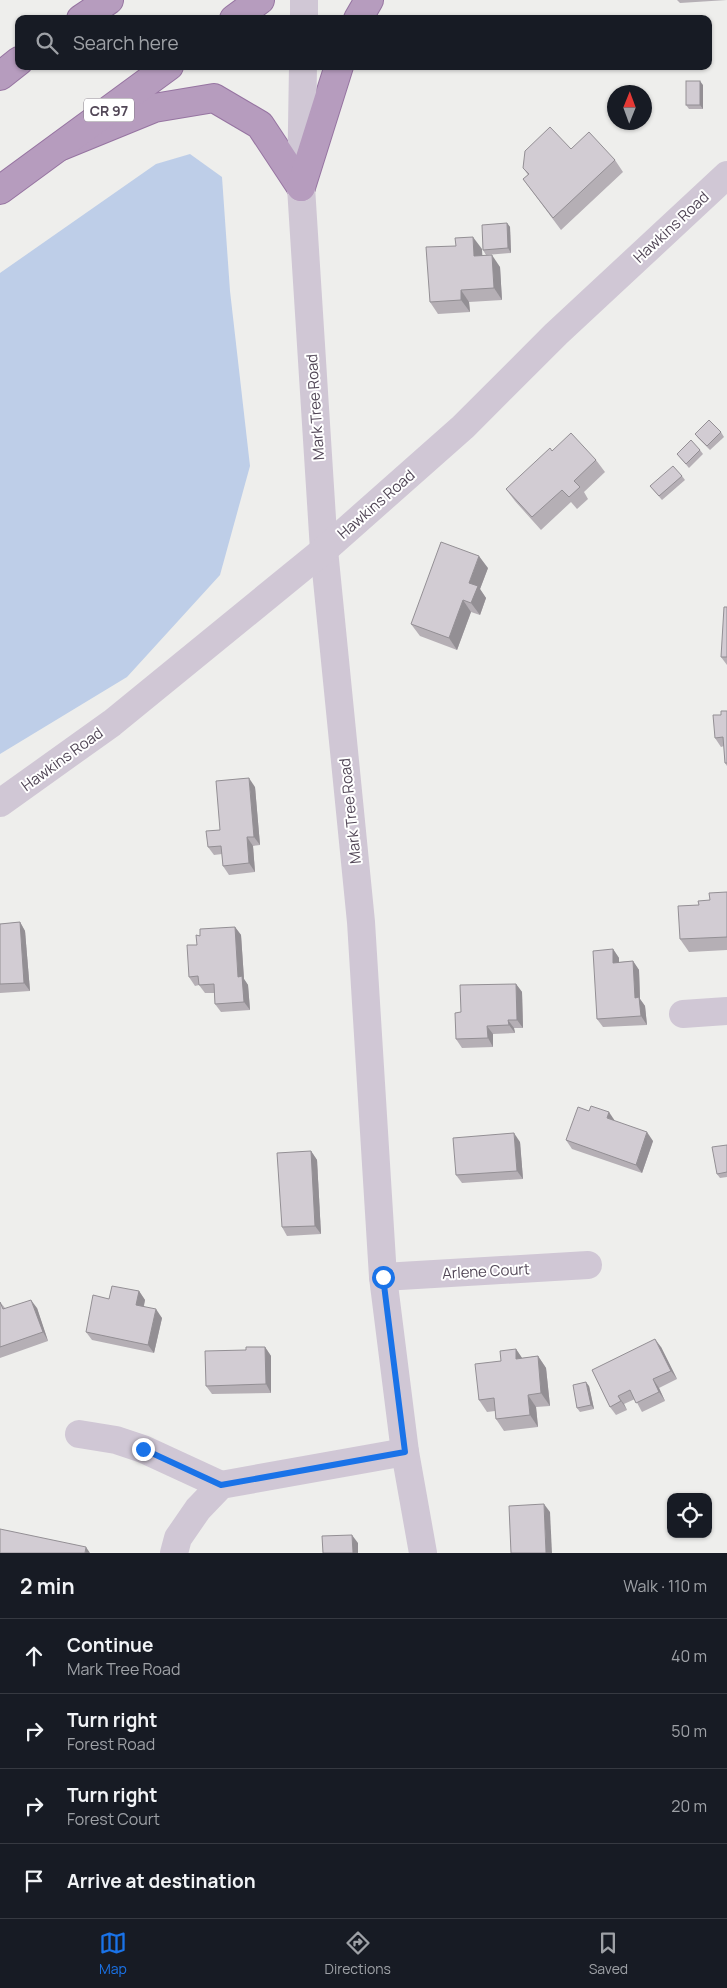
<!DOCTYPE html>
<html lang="en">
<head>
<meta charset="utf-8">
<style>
	body { margin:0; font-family:Manrope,sans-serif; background:#20242c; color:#f1f3f6 }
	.controls { position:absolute; right:15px; bottom:15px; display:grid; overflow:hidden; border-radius:10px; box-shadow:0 1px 4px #0004 }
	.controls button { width:45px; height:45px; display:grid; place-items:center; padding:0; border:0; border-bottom:1px solid #363941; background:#171b24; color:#f1f3f6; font:25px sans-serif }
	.compass { position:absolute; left:607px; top:85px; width:45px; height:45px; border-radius:50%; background:#171b24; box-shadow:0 1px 4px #0004; rotate:1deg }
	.stop { position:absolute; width:15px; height:15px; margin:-11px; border:4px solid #1a73e8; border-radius:50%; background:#fff }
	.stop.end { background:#1a73e8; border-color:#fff; box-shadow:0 1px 5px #0008 }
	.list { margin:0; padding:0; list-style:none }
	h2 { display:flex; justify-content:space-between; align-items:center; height:65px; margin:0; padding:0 20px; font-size:21px }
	h2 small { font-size:16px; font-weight:400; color:#9ea1a6 }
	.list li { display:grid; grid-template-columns:32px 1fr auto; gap:15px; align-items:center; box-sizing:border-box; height:75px; padding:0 20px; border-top:1px solid #363941 }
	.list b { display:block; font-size:19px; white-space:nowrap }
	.list p { margin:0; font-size:16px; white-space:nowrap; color:#9ea1a6 }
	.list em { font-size:16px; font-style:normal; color:#9ea1a6 }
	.icon { flex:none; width:28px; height:28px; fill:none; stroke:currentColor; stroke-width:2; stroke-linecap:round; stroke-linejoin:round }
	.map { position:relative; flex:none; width:727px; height:1553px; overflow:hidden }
	.search { position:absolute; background:#171b24; box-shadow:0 1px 4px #0004; left:15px; right:15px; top:15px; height:55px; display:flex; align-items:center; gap:12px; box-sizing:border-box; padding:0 18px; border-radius:10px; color:#9ea1a6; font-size:19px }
	.sheet { height:365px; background:#171b24 }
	nav { display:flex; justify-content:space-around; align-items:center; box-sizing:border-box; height:70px; border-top:1px solid #363941; background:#171b24; font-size:14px; color:#9ea1a6 }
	nav a { display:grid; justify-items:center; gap:2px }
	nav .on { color:#1a73e8 }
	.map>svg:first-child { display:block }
	.green { fill:#becee8 }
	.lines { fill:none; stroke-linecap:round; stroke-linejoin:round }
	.trunk-casing { stroke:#9674a1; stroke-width:30 }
	.minor { stroke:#d0c7d5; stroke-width:28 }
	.tertiary { stroke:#d0c7d5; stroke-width:28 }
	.trunk { stroke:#b69cbe; stroke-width:28 }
	.wall { fill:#b5afb5 }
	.shaded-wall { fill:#938f94 }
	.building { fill:#d2ccd3; stroke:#938f94 }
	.route { stroke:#1a73e8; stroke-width:6 }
	.labels { text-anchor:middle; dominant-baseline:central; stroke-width:4; stroke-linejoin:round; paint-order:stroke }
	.shield { fill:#fff; stroke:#867e89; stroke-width:1 }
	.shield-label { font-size:14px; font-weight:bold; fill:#524757 }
	.street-label { font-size:15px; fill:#524757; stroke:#fff }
</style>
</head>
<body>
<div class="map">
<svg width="727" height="1553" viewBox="0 0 727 1553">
	<rect width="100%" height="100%" fill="#eeeeec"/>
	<path class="green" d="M190,154L222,177L230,291L250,466L220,575L127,677L0,754V273L156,164Z"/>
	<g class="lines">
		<defs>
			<g id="trunk">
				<path d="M81,19L109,0"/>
				<path d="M234,19L260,0"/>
				<path d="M358,19L369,0"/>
				<path d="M0,76L19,61"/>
				<path d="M61,146L154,108L214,98L260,125L301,187"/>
				<path d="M301,187L339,66"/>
				<path d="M0,190L169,66"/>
			</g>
		</defs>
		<use href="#trunk" class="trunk-casing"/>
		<g class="minor">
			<path d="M683,1014L727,1011"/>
			<path d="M383,1277L588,1265"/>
			<path d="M79,1434L116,1440L143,1449L221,1485"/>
			<path d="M174,1553L178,1538L198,1509L221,1485L405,1452"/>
		</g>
		<g class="tertiary">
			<path d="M304,19V0"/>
			<path d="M303,66L301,187L324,550L361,922L383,1277L405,1452L423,1553"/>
			<path d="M0,803L112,723L324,550L463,427L556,334L727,175"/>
		</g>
		<use href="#trunk" class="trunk"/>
	</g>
	<g class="wall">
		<path d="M677,0H727L680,3Z"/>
		<path d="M703,85V109H689L686,105Z"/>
		<path d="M571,149L615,160L623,172L561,230L523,179L528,175L523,168Z"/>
		<path d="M507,223L510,227L511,253L486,255L483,250Z"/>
		<path d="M482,249V255L500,267L502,300L469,302L470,312L438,314L430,302Z"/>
		<path d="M721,432L724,437L710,450L698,438L695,434Z"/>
		<path d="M700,450L703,454L689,468L677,454Z"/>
		<path d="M552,451L596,460L605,472L584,492L588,499L577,509L571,502L541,530L515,501L506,489Z"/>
		<path d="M682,476L685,480L662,500L650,486Z"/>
		<path d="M488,568L480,589L486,598L480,615L471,612L457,650L420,636L411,624Z"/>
		<path d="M727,607V665L721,657Z"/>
		<path d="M727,711V766L725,763L724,746L721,747L715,738L721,715Z"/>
		<path d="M255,787L260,845L253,846L255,872L229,875L223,866L222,854L214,855L208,847Z"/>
		<path d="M727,892V950L689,952L680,939L699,905Z"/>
		<path d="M20,922L25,931L30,991L0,993V924Z"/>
		<path d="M235,927L241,935L244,979L248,985L250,1010L221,1012L215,1004L214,993H205L199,985L195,986L189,977L197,945L200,936Z"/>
		<path d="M613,949L619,958V962L633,961L639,970L640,999L645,1006L647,1025L603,1027L597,1019Z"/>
		<path d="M516,984L522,992L523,1028H514L515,1033L493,1034V1047L462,1048L456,1039L461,1012Z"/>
		<path d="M615,1121L653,1141L642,1173L572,1149L566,1140Z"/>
		<path d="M520,1142L523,1179L462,1183L456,1175Z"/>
		<path d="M727,1145V1177L720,1178L717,1174Z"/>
		<path d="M311,1151L317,1160L321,1234L287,1236L282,1227Z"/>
		<path d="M139,1291L145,1300L144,1306L162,1318L154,1353L92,1340L86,1332L109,1299Z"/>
		<path d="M0,1302L5,1308H37L48,1341L0,1358Z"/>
		<path d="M265,1347L271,1356V1393L212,1394L206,1386L246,1350Z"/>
		<path d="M661,1347L677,1379L659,1388L665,1401L642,1412L635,1399L624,1404L627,1410L616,1415L610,1407L592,1370Z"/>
		<path d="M516,1349L522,1358L538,1356L546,1368L550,1406L536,1407L538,1427L504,1431L496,1419L495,1411L487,1412L479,1400L501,1361Z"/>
		<path d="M589,1386L594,1409L580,1412L577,1408Z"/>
	</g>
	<g class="shaded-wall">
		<path d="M700,81L703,85V109L700,105Z"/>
		<path d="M507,223L510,227L511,253L508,248Z"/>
		<path d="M473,237L482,249L483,268L474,256Z"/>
		<path d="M492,255L500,267L502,300L494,288Z"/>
		<path d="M461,290L469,302L470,312L461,300Z"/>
		<path d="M479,556L488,568L480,589L486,598L480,615L471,603L469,583Z"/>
		<path d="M463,600L471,612L457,650L449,638Z"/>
		<path d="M249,778L255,787L260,845L254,837Z"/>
		<path d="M247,837L253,846L255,872L249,863Z"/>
		<path d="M20,922L25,931L30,991L24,983Z"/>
		<path d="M235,927L241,935L244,979L248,985L250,1010L244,1002L238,977Z"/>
		<path d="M613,949L619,958V971L613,963Z"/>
		<path d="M633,961L639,970L640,999L645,1006L647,1025L641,1016L635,998Z"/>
		<path d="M516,984L522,992L523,1028L517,1020Z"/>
		<path d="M508,1020L514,1028L515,1033L509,1025Z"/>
		<path d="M487,1026L493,1034V1047L488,1038Z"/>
		<path d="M609,1112L615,1121L607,1118Z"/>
		<path d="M647,1132L653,1141L642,1173L636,1165Z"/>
		<path d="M514,1133L520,1142L523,1179L517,1171Z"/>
		<path d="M311,1151L317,1160L321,1234L315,1226Z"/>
		<path d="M139,1291L145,1300L142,1313L136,1305Z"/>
		<path d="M31,1300L37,1308L48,1341L43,1332Z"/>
		<path d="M156,1309L162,1318L154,1353L148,1345Z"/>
		<path d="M655,1339L661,1347L677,1379L671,1371Z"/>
		<path d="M265,1347L271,1356V1393L266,1384Z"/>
		<path d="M516,1349L524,1361L516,1359Z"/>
		<path d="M538,1356L546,1368L550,1406L541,1393Z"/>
		<path d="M653,1379L659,1388L665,1401L659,1392Z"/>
		<path d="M586,1382L589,1386L594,1409L591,1405Z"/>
		<path d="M528,1395L536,1407L538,1427L530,1415Z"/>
		<path d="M618,1396L624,1404L627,1410L621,1401Z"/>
		<path d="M544,1504L550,1512L552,1553H546Z"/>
		<path d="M352,1535L358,1543V1553H353Z"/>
		<path d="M86,1547L90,1553H85Z"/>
	</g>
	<g class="building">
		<rect x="686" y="81" width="14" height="24"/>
		<path d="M550,127L571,149L589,132L615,160L553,218L523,179L529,174L523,168L525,151Z"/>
		<path d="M507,223L508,248L483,250L482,225Z"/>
		<path d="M473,237L474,256L492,255L494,288L461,290V300L430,302L426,247L456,246L455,238Z"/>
		<path d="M709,420L721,432L707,446L695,434Z"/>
		<path d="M571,433L596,460L574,481L580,487L569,497L562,490L532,517L506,489L550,448L552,451Z"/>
		<path d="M691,440L700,450L686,464L677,454Z"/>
		<path d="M673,466L682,476L659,496L650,486Z"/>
		<path d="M441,542L479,556L469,583L478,586L471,603L463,600L449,638L411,624Z"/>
		<path d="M724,607H727V657H721Z"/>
		<path d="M721,711H727V763H725L723,737L715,738L713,715H721Z"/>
		<path d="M249,778L254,837H247L249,863L223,866L221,846L208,847L206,831L220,830L216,781Z"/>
		<path d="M727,892V937L680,939L678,906L699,905L698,901L710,900L709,893Z"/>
		<path d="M20,922L24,983L0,984V924Z"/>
		<path d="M235,927L238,977L242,976L244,1002L215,1004L214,984L199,985L198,976L189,977L187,945H197L196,935L200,936V929Z"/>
		<path d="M613,949V963L633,961L635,998L639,997L641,1016L597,1019L593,951Z"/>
		<path d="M516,984L517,1020H508L509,1025L487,1026L488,1038L456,1039L455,1013L461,1012L460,985Z"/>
		<path d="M591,1106L609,1112L607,1118L647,1132L636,1165L566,1140L578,1107L589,1111Z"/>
		<path d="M514,1133L517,1171L456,1175L453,1138Z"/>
		<path d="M727,1145V1172L717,1174L712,1147Z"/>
		<path d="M311,1151L315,1226L282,1227L277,1153Z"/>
		<path d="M112,1286L139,1291L136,1305L156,1309L148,1345L86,1332L93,1295L109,1299Z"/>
		<path d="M31,1300L43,1332L0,1347V1302L3,1309Z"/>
		<path d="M655,1339L671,1371L653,1379L659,1392L636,1403L630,1390L618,1396L621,1401L610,1407L592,1370Z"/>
		<path d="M246,1347H265L266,1384L206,1386L205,1351L246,1350Z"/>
		<path d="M516,1349V1359L538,1356L541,1393L528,1395L530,1415L496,1419L494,1398L479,1400L475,1364L501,1361L500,1351Z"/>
		<path d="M586,1382L591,1405L577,1408L573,1385Z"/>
		<path d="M544,1504L546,1553H511L509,1506Z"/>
		<path d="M0,1529L86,1547L85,1553H0Z"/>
		<path d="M352,1535L353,1553H323L322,1536Z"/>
	</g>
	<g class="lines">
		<path class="route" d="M143,1449L221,1485L405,1452L383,1277"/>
	</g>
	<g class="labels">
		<rect class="shield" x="84" y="98.5" width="50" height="23" rx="4"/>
		<g class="shield-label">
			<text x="109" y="110">CR 97</text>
		</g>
		<g class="street-label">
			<text transform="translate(671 227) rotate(-43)">Hawkins Road</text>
			<text transform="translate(315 407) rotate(-94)">Mark Tree Road</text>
			<text transform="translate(376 504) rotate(-41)">Hawkins Road</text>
			<text transform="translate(62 759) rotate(-36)">Hawkins Road</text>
			<text transform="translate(350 811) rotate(-96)">Mark Tree Road</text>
			<text transform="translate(486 1271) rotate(-3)">Arlene Court</text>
		</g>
	</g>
</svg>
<div class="controls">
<button><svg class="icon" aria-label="locate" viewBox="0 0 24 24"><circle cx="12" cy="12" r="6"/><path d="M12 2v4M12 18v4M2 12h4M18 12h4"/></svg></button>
</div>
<svg class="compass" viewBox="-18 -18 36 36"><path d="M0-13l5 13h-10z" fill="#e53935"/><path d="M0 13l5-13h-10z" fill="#9ea1a6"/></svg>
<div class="stop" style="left:383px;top:1277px"></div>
<div class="stop end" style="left:143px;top:1449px"></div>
<div class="search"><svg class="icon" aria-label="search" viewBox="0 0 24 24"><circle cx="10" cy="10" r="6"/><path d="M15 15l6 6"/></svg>Search here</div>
</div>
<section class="sheet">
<h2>2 min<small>Walk · 110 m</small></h2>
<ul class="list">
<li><svg class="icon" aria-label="ahead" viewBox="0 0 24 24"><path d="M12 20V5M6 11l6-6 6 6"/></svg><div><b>Continue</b><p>Mark Tree Road</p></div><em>40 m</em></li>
<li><svg class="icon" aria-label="right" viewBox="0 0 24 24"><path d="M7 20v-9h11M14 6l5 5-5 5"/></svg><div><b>Turn right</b><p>Forest Road</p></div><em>50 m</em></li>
<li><svg class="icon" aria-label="right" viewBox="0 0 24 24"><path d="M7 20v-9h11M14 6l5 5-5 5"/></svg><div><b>Turn right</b><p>Forest Court</p></div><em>20 m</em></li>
<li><svg class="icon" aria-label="arrive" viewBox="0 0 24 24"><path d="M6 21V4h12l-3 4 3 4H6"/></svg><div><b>Arrive at destination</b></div></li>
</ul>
</section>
<nav>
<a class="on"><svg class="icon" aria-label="map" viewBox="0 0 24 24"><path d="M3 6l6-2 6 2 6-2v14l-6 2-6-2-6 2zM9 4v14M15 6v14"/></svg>Map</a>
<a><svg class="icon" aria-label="directions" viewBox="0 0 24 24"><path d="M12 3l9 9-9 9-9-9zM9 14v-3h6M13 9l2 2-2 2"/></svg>Directions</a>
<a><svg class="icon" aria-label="saved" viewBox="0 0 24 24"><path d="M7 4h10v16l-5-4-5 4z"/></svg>Saved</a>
</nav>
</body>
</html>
